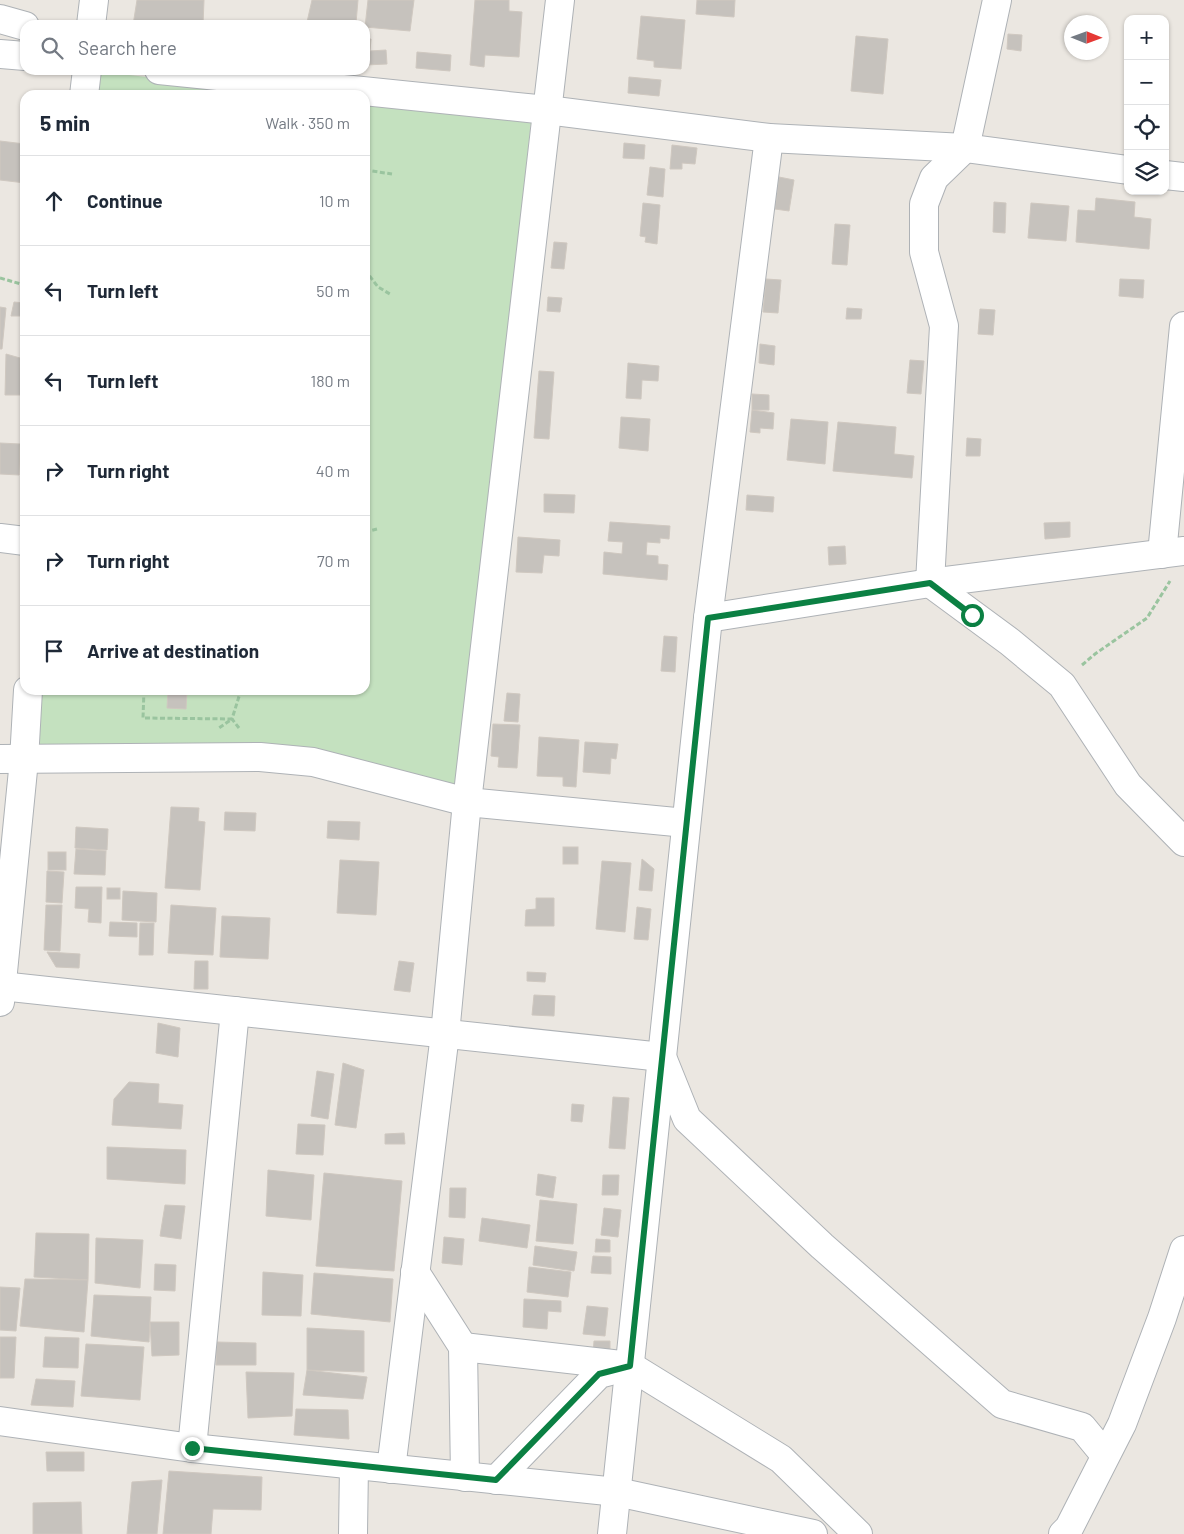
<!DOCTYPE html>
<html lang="en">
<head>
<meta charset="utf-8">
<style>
	body { margin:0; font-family:Barlow,sans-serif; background:#f2f2f3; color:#1f2937 }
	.controls { position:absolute; right:15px; top:15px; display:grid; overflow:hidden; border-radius:10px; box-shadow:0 1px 4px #0004 }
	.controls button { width:45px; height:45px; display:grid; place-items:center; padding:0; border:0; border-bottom:1px solid #e0e1e3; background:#fff; color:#1f2937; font:25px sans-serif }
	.compass { position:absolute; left:1064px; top:15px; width:45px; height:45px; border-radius:50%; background:#fff; box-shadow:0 1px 4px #0004; rotate:91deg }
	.stop { position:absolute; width:15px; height:15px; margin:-11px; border:4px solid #0b8043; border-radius:50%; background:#fff }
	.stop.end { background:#0b8043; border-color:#fff; box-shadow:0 1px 5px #0008 }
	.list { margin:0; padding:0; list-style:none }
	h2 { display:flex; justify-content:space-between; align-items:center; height:65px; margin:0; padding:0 20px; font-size:21px }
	h2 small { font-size:16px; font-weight:400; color:#747a83 }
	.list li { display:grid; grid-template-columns:32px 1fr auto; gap:15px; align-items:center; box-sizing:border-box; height:90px; padding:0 20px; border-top:1px solid #e0e1e3 }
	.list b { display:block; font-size:19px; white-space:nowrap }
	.list em { font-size:16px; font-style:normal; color:#747a83 }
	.icon { flex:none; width:28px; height:28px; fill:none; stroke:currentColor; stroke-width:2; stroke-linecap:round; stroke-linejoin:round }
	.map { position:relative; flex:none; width:1184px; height:1534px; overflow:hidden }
	.search { position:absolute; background:#fff; box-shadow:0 1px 4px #0004; left:20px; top:20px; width:350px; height:55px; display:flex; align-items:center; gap:12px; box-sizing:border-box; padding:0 18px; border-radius:15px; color:#747a83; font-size:19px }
	.panel { position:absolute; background:#fff; box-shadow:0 1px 4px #0004; left:20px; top:90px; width:350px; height:605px; border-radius:15px }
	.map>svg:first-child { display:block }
	.green { fill:#c4e1bf }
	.building { fill:#c6c2bd; stroke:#cfc8c0 }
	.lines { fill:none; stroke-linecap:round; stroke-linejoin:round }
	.minor-casing { stroke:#aeb2b6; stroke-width:30 }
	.path { stroke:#9ac49f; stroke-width:3; stroke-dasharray:5 2.5; stroke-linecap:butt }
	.minor { stroke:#fff; stroke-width:28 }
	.route { stroke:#0b8043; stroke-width:6 }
</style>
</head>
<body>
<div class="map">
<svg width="1184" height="1534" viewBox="0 0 1184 1534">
	<rect width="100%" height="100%" fill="#ebe7e1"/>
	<g class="green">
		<path d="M95,71L302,95H93Z"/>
		<path d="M365,102L531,122L459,788L35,749L40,690H365Z"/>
	</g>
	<g class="building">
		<path d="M137,0H204L203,25H133Z"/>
		<path d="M312,0H358L356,23L307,22Z"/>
		<path d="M368,0H414L410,31L365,27Z"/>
		<path d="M475,0H509V11L522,12L519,57L485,55L484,67L470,65Z"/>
		<path d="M697,0H735L734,17L696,14Z"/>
		<path d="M641,16L685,20L681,69L654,67V61L637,59Z"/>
		<path d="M1008,34L1022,35L1021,51L1007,49Z"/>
		<path d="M856,36L888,39L883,94L851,91Z"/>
		<path d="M365,39H371L370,51L386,50L387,64L365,65Z"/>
		<path d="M417,52L451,55L450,71L416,68Z"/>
		<path d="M629,77L661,80L659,96L628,93Z"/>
		<path d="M0,141L25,144V183L0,180Z"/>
		<path d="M624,143L645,145L644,159L623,158Z"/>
		<path d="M672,145L697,148L695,164L682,163V169H670Z"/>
		<path d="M650,167L665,169L663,197L647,195Z"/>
		<path d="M779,177L794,180L789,211L775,209Z"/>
		<path d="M1096,198L1135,202L1134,217L1151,219L1149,249L1076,242L1078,210L1095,211Z"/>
		<path d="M994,202L1006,203L1005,233L993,232Z"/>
		<path d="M643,203L660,205L657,244L645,242L646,237L640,236Z"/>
		<path d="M1031,203L1069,206L1066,241L1028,238Z"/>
		<path d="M835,224L850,225L847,265L832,264Z"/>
		<path d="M554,242L567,243L564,269L551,268Z"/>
		<path d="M766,279L781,280L778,313L763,312Z"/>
		<path d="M1120,279L1144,280L1143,298L1119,296Z"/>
		<path d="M548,297L562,298L560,312L547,311Z"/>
		<path d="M14,302L25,303V316H11Z"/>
		<path d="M0,307L6,308L2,349H0Z"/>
		<path d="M847,308L862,309L861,319H846Z"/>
		<path d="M980,309L995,310L993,335L978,334Z"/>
		<path d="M760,344L775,346L774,365L759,363Z"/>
		<path d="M6,354L20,358L21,395H5Z"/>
		<path d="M910,360L924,361L921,394L907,393Z"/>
		<path d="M628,363L659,366L658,381L642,380L641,399L626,398Z"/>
		<path d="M539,371L554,372L549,439L534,438Z"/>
		<path d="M752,394L769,395V410H752Z"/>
		<path d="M752,410L774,413L773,429L760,428V433L750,432Z"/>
		<path d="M621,417L650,419L648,451L619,448Z"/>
		<path d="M791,419L828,422L825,464L787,460Z"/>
		<path d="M838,422L896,427L894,454L914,456L912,478L833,471Z"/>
		<path d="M967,438L981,439L980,456H966Z"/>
		<path d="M0,443L20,444L19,475L0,474Z"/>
		<path d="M544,494L575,495L574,513L544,512Z"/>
		<path d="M747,495L774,497L773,512L746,510Z"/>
		<path d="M610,522L670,526L669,539L660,538V543L647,542L646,555L658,556V564L668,565L667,580L603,574L604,552L622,554L623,542L608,541Z"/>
		<path d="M1070,522V537L1045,539L1044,523Z"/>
		<path d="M518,537L560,540L559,556L544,555L542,573L516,572Z"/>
		<path d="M845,546L846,564L829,565L828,547Z"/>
		<path d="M664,636L677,637L675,672L661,671Z"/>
		<path d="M168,690H187L186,709L167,708Z"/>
		<path d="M507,693L520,694L518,722L504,721Z"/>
		<path d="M493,724L520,725L517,768L498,767L499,757L491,756Z"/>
		<path d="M539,737L579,740L576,787L563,786V777L537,776Z"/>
		<path d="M585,742L618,744L616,759L611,758L610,774L583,772Z"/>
		<path d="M171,807L199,808L198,821L205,822L200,890L165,888Z"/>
		<path d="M225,812L256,813L255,831L224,830Z"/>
		<path d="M328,821L360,822L359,840L327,838Z"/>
		<path d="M76,827L108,829L107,850L75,848Z"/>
		<rect x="563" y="847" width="15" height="17"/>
		<path d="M76,849L106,851L105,875L74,874Z"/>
		<rect x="48" y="852" width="18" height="18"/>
		<path d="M642,859L654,869L652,891L639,890Z"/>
		<path d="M340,860L379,862L376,915L337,913Z"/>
		<path d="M602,861L631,863L625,932L596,929Z"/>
		<path d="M47,871L64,872L62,903L46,902Z"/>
		<path d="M76,887H102L101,923L88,922L89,909L75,908Z"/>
		<rect x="107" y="888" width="13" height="11"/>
		<path d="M123,891L157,893L156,922L122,920Z"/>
		<path d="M536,898H554V926H525L526,910L536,909Z"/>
		<path d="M46,905H62L60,951L44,950Z"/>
		<path d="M171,905L216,908L213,955L168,953Z"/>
		<path d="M637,907L651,909L648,940L634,939Z"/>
		<path d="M222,916L270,918L268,959L220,957Z"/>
		<path d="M110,922L137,923V937L109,936Z"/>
		<path d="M140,923H154L153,955H139Z"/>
		<path d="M47,952L80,954L79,968L56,967Z"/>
		<path d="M195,961H208V989H194Z"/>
		<path d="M399,961L414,963L410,992L394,990Z"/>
		<path d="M527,972L546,973L545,982L527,981Z"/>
		<path d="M534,995L555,996L554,1016L532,1015Z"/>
		<path d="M158,1023L180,1028L178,1057L156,1053Z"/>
		<path d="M343,1063L364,1070L356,1128L335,1125Z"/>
		<path d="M317,1071L334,1074L328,1119L311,1116Z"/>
		<path d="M129,1082L159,1084L158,1103L183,1105L181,1129L112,1125L114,1099Z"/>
		<path d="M613,1097L629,1098L625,1149L609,1148Z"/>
		<path d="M572,1104L584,1105L582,1122L571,1121Z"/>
		<path d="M298,1124L325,1125L323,1155L296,1154Z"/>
		<path d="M404,1133L405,1144H385V1134Z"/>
		<path d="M107,1147L186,1150L185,1184L107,1179Z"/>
		<path d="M268,1170L314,1175L311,1220L266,1216Z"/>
		<path d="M324,1173L402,1181L394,1271L316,1266Z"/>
		<path d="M538,1174L556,1177L553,1198L536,1195Z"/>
		<path d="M603,1175H619L618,1195H602Z"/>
		<path d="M450,1188H466L465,1218L449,1217Z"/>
		<path d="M540,1200L577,1204L573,1244L536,1241Z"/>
		<path d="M165,1205L185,1206L181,1239L160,1236Z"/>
		<path d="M604,1208L621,1210L618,1237L601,1235Z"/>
		<path d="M482,1218L530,1225L527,1248L479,1241Z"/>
		<path d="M36,1233L89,1234L88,1280L34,1277Z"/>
		<path d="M444,1237L464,1239L462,1265L442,1263Z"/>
		<path d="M96,1238L143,1240L140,1288L95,1283Z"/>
		<path d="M596,1239L610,1240V1252H595Z"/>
		<path d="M535,1246L577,1252L574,1271L533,1265Z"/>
		<path d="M593,1256L611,1257V1274L591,1273Z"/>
		<path d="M155,1264L176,1265L175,1291L154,1290Z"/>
		<path d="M529,1267L571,1272L568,1297L527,1292Z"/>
		<path d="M263,1272L303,1275L301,1316L262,1315Z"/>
		<path d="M314,1273L393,1279L390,1322L311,1314Z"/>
		<path d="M25,1279L88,1280L84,1332L20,1326Z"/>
		<path d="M0,1287L20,1288L16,1331L0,1330Z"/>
		<path d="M94,1295L151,1297L149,1342L91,1336Z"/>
		<path d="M524,1299L561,1301V1312L548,1311L547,1329L523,1327Z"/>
		<path d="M587,1306L608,1308L605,1336L583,1334Z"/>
		<path d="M150,1322H179V1355L152,1356Z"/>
		<path d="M307,1328L364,1331V1372L307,1370Z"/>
		<path d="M0,1337H16L14,1378H0Z"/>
		<path d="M45,1337L79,1338L78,1368L43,1367Z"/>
		<path d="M594,1341H610V1354L593,1353Z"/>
		<path d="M217,1342L256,1343V1365H216Z"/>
		<path d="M86,1344L144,1347L140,1400L81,1396Z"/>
		<path d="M307,1370L367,1377L363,1399L303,1395Z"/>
		<path d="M246,1372L294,1373L292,1416L248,1418Z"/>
		<path d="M36,1379L75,1381L73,1407L31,1405Z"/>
		<path d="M296,1409L348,1410L349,1439L294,1435Z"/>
		<path d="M46,1452H84V1471H47Z"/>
		<path d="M169,1471L262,1477L261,1510L213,1509L211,1534H163Z"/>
		<path d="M162,1480L157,1534H127L132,1482Z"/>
		<path d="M81,1502L82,1534H33V1503Z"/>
	</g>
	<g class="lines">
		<defs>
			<g id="minor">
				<path d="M997,0L965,148L934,178L924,204V252L944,326L930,583L1010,642L1062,685L1128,785L1184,842"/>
				<path d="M0,19L25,26"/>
				<path d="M91,25L94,0"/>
				<path d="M0,54L25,56"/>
				<path d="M159,70L547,110L769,138L965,148L1128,170"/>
				<path d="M84,95L87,70"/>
				<path d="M1165,175L1184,177"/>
				<path d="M0,538L25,541"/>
				<path d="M1162,554L1184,326"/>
				<path d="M708,618L930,583L1184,551"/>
				<path d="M0,759L260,757L313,762L467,802L686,823"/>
				<path d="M1,986L662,1057L687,1119L822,1246L1002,1404L1082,1427L1105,1455"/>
				<path d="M0,1002L24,760L28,690"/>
				<path d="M415,1272L463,1347L465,1477"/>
				<path d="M463,1347L630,1366L781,1459L858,1534"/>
				<path d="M0,1421L192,1448L617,1492L813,1534"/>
				<path d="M192,1448L235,1011"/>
				<path d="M391,1469L445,1034L467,802L560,0"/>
				<path d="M496,1480L599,1374L626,1367"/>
				<path d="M353,1534L354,1465"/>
				<path d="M612,1534L708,618L769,138"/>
				<path d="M1063,1534L1069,1528L1122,1424L1162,1318L1184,1250"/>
			</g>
		</defs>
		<use href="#minor" class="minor-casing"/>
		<g class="path">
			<path d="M365,170L392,174"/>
			<path d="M365,270L378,287L390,294"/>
			<path d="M0,278L21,284L25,290"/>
			<path d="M365,532L377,529"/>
			<path d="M1082,665L1095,654L1147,618L1170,581"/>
			<path d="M144,690L143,718L232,719L219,728"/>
			<path d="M239,728L232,719L241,690"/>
		</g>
		<use href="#minor" class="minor"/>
	</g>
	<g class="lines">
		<path class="route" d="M192,1448L496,1480L599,1374L630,1366L708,618L930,583L972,615"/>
	</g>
</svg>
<div class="controls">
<button>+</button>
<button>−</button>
<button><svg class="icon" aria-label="locate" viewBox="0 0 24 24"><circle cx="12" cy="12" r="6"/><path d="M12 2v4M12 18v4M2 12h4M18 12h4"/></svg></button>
<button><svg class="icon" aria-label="layers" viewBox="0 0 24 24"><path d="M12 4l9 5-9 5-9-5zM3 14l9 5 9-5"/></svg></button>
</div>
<svg class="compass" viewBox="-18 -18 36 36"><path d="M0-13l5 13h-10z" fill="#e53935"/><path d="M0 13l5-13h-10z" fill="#747a83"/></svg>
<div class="stop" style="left:972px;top:615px"></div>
<div class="stop end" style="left:192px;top:1448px"></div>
<div class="search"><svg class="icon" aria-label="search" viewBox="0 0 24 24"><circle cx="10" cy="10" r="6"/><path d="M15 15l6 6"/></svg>Search here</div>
<section class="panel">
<h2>5 min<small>Walk · 350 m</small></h2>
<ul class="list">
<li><svg class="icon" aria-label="ahead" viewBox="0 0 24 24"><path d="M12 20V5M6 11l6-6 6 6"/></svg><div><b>Continue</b></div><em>10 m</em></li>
<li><svg class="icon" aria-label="left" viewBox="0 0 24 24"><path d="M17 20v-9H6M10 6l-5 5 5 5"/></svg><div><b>Turn left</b></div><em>50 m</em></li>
<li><svg class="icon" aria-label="left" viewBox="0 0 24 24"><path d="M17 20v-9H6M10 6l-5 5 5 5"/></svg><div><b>Turn left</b></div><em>180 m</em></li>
<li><svg class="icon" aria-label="right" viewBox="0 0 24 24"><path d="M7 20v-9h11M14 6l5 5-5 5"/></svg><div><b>Turn right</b></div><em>40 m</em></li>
<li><svg class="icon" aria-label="right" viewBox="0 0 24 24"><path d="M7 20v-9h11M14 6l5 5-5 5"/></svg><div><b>Turn right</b></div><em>70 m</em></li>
<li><svg class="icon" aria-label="arrive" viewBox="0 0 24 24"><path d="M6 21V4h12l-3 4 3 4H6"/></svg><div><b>Arrive at destination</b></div></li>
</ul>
</section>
</div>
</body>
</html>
